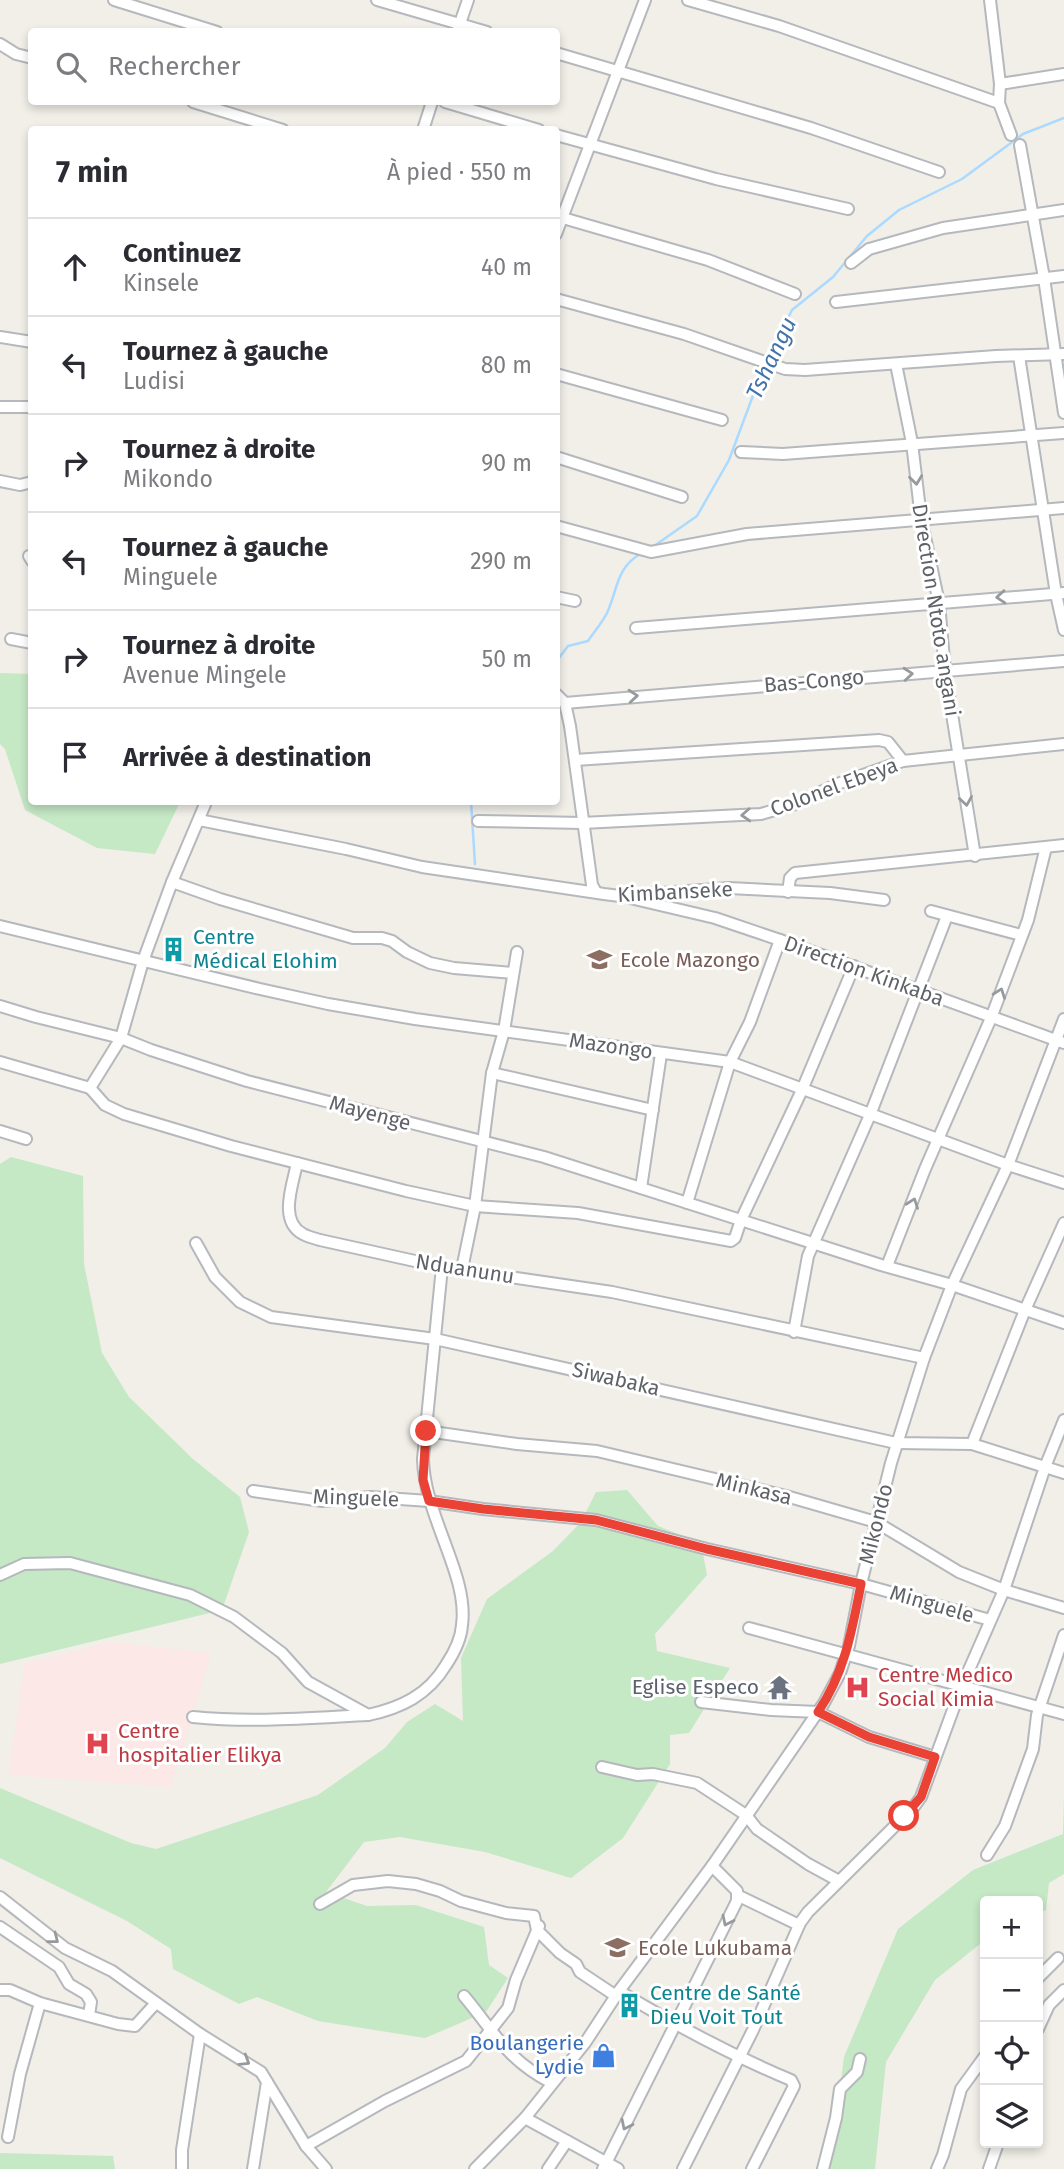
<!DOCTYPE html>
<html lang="fr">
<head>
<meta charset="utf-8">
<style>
	body { margin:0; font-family:"Fira Sans",sans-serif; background:#f2f2f3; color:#2b2b33 }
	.controls { position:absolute; right:21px; bottom:21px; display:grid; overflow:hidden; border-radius:7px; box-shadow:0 4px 10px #0003 }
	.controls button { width:63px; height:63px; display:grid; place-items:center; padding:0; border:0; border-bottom:2px solid #e1e1e2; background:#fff; color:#2b2b33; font:35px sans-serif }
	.stop { position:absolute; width:21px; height:21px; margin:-16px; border:5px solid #ea4335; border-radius:50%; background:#fff }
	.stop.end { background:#ea4335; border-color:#fff; box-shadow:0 2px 7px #0008 }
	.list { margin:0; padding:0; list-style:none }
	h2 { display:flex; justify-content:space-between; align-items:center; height:91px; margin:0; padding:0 28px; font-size:30px }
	h2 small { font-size:23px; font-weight:400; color:#7c7c81 }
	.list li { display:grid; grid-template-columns:46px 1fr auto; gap:21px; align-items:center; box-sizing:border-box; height:98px; padding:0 28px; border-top:2px solid #e1e1e2 }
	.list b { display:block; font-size:26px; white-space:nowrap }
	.list p { margin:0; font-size:23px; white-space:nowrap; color:#7c7c81 }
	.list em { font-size:23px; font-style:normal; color:#7c7c81 }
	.icon { flex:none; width:38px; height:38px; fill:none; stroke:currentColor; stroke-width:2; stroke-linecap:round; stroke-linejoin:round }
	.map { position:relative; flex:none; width:1064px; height:2169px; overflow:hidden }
	.search { position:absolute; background:#fff; box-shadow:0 4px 10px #0003; left:28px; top:28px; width:532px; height:77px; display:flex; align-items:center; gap:18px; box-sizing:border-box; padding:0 24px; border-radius:7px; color:#7c7c81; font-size:26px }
	.panel { position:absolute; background:#fff; box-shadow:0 4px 10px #0003; left:28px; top:126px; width:532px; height:679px; border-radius:7px }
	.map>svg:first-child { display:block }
	.medical { fill:#fce8e6 }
	.green { fill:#c5e8c5 }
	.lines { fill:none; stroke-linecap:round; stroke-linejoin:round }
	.stream { stroke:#aadaff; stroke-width:2.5 }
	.street-casing { stroke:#b5b8bc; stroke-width:14 }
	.street { stroke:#fff; stroke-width:10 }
	.oneway { stroke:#979a9d }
	.route { stroke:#ea4335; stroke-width:9 }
	.labels { text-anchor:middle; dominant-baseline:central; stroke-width:6; stroke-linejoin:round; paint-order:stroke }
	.street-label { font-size:21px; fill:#5f6368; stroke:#fff }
	.culture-label { font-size:21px; fill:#0d838f; stroke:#fff; text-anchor:start }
	.education-label { font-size:21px; fill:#785e54; stroke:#fff; text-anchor:start }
	.health-label { font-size:21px; fill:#be3a42; stroke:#fff; text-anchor:start }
	.worship-label { font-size:21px; fill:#5b616d; stroke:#fff; text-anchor:end }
	.shop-label { font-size:21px; fill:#366cbe; stroke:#fff; text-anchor:end }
	.water-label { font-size:23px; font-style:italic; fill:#4174aa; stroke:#fff }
</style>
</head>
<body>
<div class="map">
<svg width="1064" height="2169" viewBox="0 0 1064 2169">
	<rect width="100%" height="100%" fill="#f1efe8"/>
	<path class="medical" d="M110,1642L211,1653L171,1787L9,1775L24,1664Z"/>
	<g class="green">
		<path d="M0,673L31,674L32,802H180L155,854L97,848L25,810L5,749L0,744Z"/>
		<path d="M11,1157L83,1176L84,1264L102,1353L129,1397L193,1459L240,1497L249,1532L222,1610L0,1664V1164Z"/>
		<path d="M627,1490L658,1526L701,1543L707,1575L655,1634L657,1651L730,1668L689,1733L670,1735V1764L623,1838L571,1878L485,1852L400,1837L364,1842L326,1892L367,1906L416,1905L484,1927L489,1965L508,1978L486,2012L425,2038L318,2021L257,1997L239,2004L173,1969L171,1949L127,1921L0,1858V1788L131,1843L156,1849L318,1795L385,1748L407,1722L435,1704L463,1721L461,1658L487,1599L553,1551L581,1522L596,1492Z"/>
		<path d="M1064,1796V1874L1049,1883L1046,1910L1038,1913V1901H985V1940L935,1980L886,2062L875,2169H830L844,2057L898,1929L973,1870L1063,1834Z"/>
		<path d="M0,2153L113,2156L115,2169H0Z"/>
	</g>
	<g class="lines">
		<g class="stream">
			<path d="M767,360L792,310L833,277L867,236L899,210L962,179L1023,134L1064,118"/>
			<path d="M654,546L697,516L729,460L764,366"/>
			<path d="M556,662L568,646L588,641C594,632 602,623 607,613C618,589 616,567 642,553"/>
			<path d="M471,802L475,864"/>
		</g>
		<defs>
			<g id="street">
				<path d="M114,0L217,32"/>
				<path d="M377,0L487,32"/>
				<path d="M688,0L779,26L999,103"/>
				<path d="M990,0L1000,84L999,103L1011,135"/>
				<path d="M457,32L468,0"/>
				<path d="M0,44L16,54L32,58"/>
				<path d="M556,53L811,128L939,172"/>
				<path d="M1000,84L1064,74"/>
				<path d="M193,102L283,130"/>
				<path d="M445,102L539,130"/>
				<path d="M423,130L432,102"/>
				<path d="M556,135L716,179L848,209"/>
				<path d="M1020,145L1044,278L1064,413"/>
				<path d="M556,216L708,260L795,294"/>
				<path d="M556,234L645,0"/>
				<path d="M851,263L869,249L943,228L1064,210"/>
				<path d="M556,299L684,334L785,369L805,370L996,356L1064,354"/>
				<path d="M836,302L1064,276"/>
				<path d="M0,337L32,342"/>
				<path d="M1019,356L1056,594L1064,630"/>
				<path d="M896,364L912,443L921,518L939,603L945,671L975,856"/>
				<path d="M556,374L722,420"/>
				<path d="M0,407H32"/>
				<path d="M741,452L783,454L1064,433"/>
				<path d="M556,457L682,497"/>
				<path d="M0,481L20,485L32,482"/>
				<path d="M556,526L651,552L747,534L1064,508"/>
				<path d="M29,556L32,561"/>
				<path d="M556,597L575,601"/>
				<path d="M636,628L1064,593"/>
				<path d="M11,639L32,643"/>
				<path d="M556,694L565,703L570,726L592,885L596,892"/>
				<path d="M565,703L1064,661"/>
				<path d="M575,760L879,740L888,742L903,761"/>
				<path d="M199,820L346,849L422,867L604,894L620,896L729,888L830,893L884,900"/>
				<path d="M478,821L582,823L761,814L795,804L840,783L903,761L1064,744"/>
				<path d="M172,882L220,899L353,938H382L392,941L407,952L430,963L454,968L513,973"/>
				<path d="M788,892L790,878L795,873L1064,845"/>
				<path d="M630,898L715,918L780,940L1064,1043"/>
				<path d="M931,911L1021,935"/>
				<path d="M0,926L260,989L328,1004L415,1019L730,1062L1008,1165L1064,1183"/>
				<path d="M0,1006L36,1017L121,1038L151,1050L247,1081L544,1157L881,1265L952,1285L1064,1323"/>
				<path d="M0,1062L90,1088"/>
				<path d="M492,1073L653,1110"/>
				<path d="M90,1088L105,1105L124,1114L231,1146L406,1191L475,1206L578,1213L731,1241L735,1238L741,1220L802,1090L854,966"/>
				<path d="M90,1088L121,1038L143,961L172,882L206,802"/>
				<path d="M0,1131L26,1139"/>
				<path d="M297,1163C293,1184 278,1221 303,1234C308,1237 314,1238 320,1240L442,1267L612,1292L924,1358"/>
				<path d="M641,1188L661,1054"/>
				<path d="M687,1203L730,1062L750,1022L780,940"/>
				<path d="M196,1243L215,1277L240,1302L271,1317L435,1339L896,1443L972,1444L1064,1473"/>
				<path d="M887,1266L925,1169L991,1018L1028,920L1046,847"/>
				<path d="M462,1269L475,1206L492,1073L504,1031L517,952"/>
				<path d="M794,1332L808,1256L870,1115L947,916"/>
				<path d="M426,1431L517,1444L597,1451L786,1496L876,1522L959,1572L1004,1590L1064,1608"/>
				<path d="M972,1444L1025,1310L1064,1223"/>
				<path d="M253,1491L322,1501L371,1497L429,1501L483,1509L596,1520L707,1549L861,1584L990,1620"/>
				<path d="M0,1575L24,1564L70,1563L190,1595L234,1617L282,1653L308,1682L368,1715C401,1708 428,1695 446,1665C454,1653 461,1640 462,1625C469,1575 424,1516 423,1459L442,1267"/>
				<path d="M749,1628L1064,1714"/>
				<path d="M701,1702L771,1710L818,1712L869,1737L935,1757"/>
				<path d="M193,1717C251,1723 309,1718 368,1715"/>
				<path d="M602,1767L637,1775L653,1774L697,1783L746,1815L757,1829L808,1864L839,1881"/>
				<path d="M987,1855L1005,1826L1033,1749L1037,1715L1064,1635"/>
				<path d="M739,1896L799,1925"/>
				<path d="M0,1897L65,1948L112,1971L200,2034L261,2072L306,2146L326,2169"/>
				<path d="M320,1904L353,1885L388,1881L416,1884L440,1891L461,1901L506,1913L534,1916L537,1930L560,1953L576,1964L580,1972L616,1996"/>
				<path d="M0,1927L59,1967L69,1984L86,1994L91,2002L89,2015"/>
				<path d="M1038,1978L1058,1958"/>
				<path d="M0,1990H10L40,2003L118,2024L135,2026L156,2003"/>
				<path d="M619,1991C675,2025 731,2055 791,2080L794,2086L792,2090L752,2169"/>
				<path d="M464,1996C495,2033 507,2060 552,2083"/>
				<path d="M1038,2029L1049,2005L1064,1990"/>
				<path d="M525,2118L618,2169"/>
				<path d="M8,2137L20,2074L40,2003"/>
				<path d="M306,2146L385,2101L466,2061L508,2008L516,1980L539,1926"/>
				<path d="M182,2169V2150L200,2034"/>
				<path d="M253,2169L267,2082"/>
				<path d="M475,2169L525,2118L585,2043L619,1991L712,1866L824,1703L840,1673L849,1646L861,1584L891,1463L924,1358L952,1285L1008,1165L1064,1019"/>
				<path d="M548,2169L567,2141"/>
				<path d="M603,2169L737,1901V1891L712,1866"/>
				<path d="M683,2169L753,2030L800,1923L808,1912L913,1808L921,1797L961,1688L1004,1590L1045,1467L1064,1420"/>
				<path d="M823,2169L836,2118L840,2089L857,2072L860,2059"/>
				<path d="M937,2169L943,2155L961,2089L985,2056"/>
				<path d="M989,2169L998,2143"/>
			</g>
		</defs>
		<use href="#street" class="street-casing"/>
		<use href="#street" class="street"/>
	</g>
	<defs><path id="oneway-chevron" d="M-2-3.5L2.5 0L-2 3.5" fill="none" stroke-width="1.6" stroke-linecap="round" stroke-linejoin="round" transform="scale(1.75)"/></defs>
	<g class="oneway">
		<use href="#oneway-chevron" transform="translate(916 480) rotate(83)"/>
		<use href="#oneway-chevron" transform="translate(1001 597) rotate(176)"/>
		<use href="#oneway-chevron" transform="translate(908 674) rotate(-5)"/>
		<use href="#oneway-chevron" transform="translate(633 696) rotate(-5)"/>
		<use href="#oneway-chevron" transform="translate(966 801) rotate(81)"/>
		<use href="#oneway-chevron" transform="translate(746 815) rotate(177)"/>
		<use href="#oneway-chevron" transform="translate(1000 993) rotate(-70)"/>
		<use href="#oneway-chevron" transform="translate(913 1203) rotate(-70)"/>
		<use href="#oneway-chevron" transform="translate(727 1921) rotate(116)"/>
		<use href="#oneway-chevron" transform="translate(54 1939) rotate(38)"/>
		<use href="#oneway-chevron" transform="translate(245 2061) rotate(32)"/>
		<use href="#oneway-chevron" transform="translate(626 2125) rotate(116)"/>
	</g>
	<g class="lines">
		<path class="route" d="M426,1431L423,1480L429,1501L483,1509L596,1520L707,1549L861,1584C852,1630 845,1672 818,1712L869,1737L935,1757L921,1797L904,1816"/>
	</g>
	<defs>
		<symbol id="building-bare" viewBox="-9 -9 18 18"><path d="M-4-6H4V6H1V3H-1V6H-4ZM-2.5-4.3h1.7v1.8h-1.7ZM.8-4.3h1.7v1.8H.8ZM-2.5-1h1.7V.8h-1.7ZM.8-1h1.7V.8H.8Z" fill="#0f9aa8" stroke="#fff" stroke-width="2.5" paint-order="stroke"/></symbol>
		<symbol id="school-bare" viewBox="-9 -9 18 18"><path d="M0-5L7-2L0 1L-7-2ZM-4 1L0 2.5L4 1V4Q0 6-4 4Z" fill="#8d6e63" stroke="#fff" stroke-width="2.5" paint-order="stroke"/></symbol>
		<symbol id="temple-bare" viewBox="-9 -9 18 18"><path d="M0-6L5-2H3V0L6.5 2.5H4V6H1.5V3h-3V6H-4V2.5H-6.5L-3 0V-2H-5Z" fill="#6b7280" stroke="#fff" stroke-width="2.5" paint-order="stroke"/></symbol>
		<symbol id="hospital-bare" viewBox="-9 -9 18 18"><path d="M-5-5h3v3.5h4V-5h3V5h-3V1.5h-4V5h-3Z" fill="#e0444e" stroke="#fff" stroke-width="2.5" paint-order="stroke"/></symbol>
		<symbol id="shop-bare" viewBox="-9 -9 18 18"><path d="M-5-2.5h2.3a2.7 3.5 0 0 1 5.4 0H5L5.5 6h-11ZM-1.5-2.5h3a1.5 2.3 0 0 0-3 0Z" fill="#3f7fe0" stroke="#fff" stroke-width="2.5" paint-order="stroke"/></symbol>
	</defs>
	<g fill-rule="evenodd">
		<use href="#building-bare" x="156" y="932" width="35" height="35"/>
		<use href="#school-bare" x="582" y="942" width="35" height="35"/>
		<use href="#temple-bare" x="762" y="1670" width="35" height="35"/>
		<use href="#hospital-bare" x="840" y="1670" width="35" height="35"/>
		<use href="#hospital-bare" x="80" y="1726" width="35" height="35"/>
		<use href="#school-bare" x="600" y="1930" width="35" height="35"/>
		<use href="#building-bare" x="612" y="1988" width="35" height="35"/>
		<use href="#shop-bare" x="586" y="2038" width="35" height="35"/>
	</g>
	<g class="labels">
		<g class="street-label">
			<text transform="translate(936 610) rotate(81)">Direction Ntoto angani</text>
			<text transform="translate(814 681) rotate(-5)">Bas-Congo</text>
			<text transform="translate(834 787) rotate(-20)">Colonel Ebeya</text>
			<text transform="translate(675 892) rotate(-3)">Kimbanseke</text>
			<text transform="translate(864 971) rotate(20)">Direction Kinkaba</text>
			<text transform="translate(611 1046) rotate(8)">Mazongo</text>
			<text transform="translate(370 1113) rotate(15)">Mayenge</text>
			<text transform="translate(465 1269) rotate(9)">Nduanunu</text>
			<text transform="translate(616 1379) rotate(13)">Siwabaka</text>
			<text transform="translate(754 1489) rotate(14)">Minkasa</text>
			<text transform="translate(356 1498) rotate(2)">Minguele</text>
			<text transform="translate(876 1524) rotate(-76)">Mikondo</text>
			<text transform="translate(932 1604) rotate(16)">Minguele</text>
		</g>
		<g class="culture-label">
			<text x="193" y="937">Centre<tspan x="193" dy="24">Médical Elohim</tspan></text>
			<text x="650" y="1993">Centre de Santé<tspan x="650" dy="24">Dieu Voit Tout</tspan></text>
		</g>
		<g class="education-label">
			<text x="620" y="960">Ecole Mazongo</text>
			<text x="638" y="1948">Ecole Lukubama</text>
		</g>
		<g class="health-label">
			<text x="878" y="1675">Centre Medico<tspan x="878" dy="24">Social Kimia</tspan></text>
			<text x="118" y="1731">Centre<tspan x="118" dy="24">hospitalier Elikya</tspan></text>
		</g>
		<g class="worship-label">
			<text x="759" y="1687">Eglise Especo</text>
		</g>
		<g class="shop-label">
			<text x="584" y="2043">Boulangerie<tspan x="584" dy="24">Lydie</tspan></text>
		</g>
		<g class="water-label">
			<text transform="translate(771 358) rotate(-65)">Tshangu</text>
		</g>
	</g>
</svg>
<div class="controls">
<button>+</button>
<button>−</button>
<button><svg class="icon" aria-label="locate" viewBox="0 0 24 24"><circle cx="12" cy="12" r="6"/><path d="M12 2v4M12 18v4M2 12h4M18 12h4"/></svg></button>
<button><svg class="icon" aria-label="layers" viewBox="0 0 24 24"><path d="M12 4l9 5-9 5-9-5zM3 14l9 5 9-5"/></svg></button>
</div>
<div class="stop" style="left:904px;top:1816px"></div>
<div class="stop end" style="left:426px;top:1431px"></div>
<div class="search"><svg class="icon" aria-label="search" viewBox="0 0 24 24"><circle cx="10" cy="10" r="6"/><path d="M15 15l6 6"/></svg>Rechercher</div>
<section class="panel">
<h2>7 min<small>À pied · 550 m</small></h2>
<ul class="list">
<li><svg class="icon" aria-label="ahead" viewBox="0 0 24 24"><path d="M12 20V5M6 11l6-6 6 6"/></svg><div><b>Continuez</b><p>Kinsele</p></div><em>40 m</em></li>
<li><svg class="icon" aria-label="left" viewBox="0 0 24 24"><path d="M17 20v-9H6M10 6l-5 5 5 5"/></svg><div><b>Tournez à gauche</b><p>Ludisi</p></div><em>80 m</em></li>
<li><svg class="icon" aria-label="right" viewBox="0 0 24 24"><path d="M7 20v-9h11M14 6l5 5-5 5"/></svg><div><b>Tournez à droite</b><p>Mikondo</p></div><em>90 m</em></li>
<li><svg class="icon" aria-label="left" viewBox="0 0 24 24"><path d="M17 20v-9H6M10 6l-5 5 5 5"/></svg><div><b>Tournez à gauche</b><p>Minguele</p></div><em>290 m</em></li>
<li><svg class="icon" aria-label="right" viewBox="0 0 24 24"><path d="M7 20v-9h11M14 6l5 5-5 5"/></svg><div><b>Tournez à droite</b><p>Avenue Mingele</p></div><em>50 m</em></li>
<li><svg class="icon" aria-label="arrive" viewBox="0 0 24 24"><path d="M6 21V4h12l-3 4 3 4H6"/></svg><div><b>Arrivée à destination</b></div></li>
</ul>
</section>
</div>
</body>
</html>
